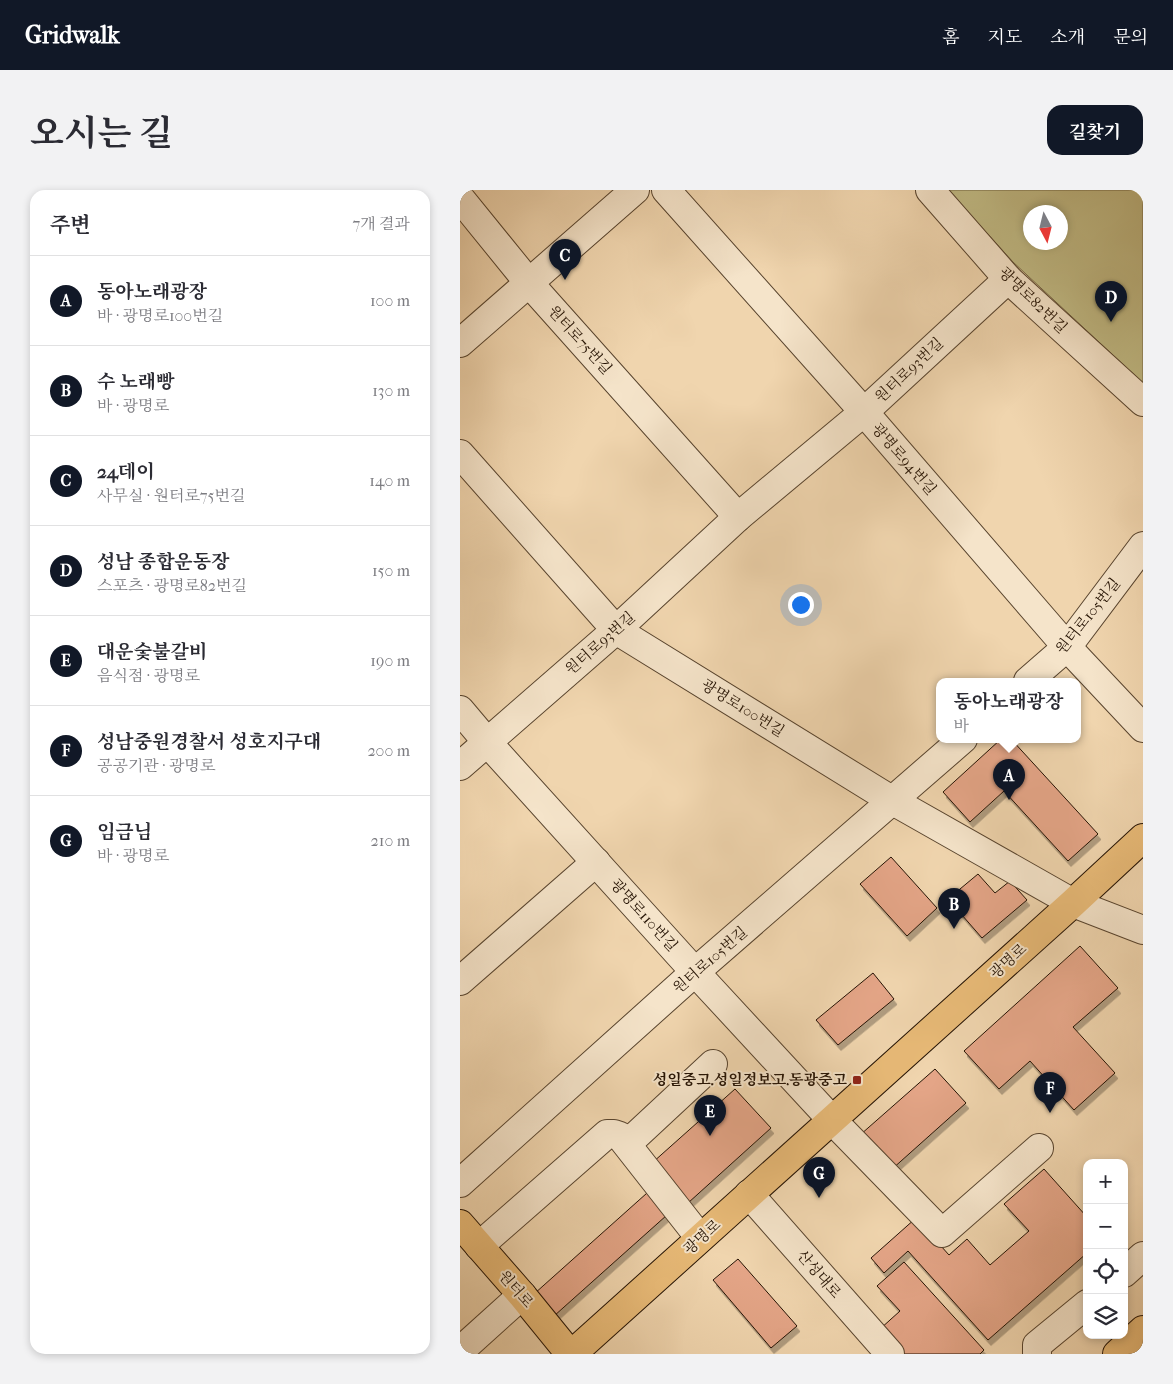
<!DOCTYPE html>
<html lang="ko">
<head>
<meta charset="utf-8">
<style>
	body { margin:0; font-family:"IM FELL French Canon","Noto Serif KR",serif; background:#f2f2f3; color:#2b2b33 }
	.controls { position:absolute; right:15px; bottom:15px; display:grid; overflow:hidden; border-radius:10px; box-shadow:0 2px 8px #0003 }
	.controls button { width:45px; height:45px; display:grid; place-items:center; padding:0; border:0; border-bottom:1px solid #e1e1e2; background:#fff; color:#2b2b33; font:25px sans-serif }
	.compass { position:absolute; left:563px; top:15px; width:45px; height:45px; border-radius:50%; background:#fff; box-shadow:0 2px 8px #0003; rotate:173deg }
	.you { position:absolute; left:340px; top:414px; width:18px; height:18px; margin:-12px; border:4px solid #fff; border-radius:50%; background:#1a73e8; box-shadow:0 0 0 8px #1a73e833 }
	.badge { display:grid; place-items:center; width:32px; height:32px; border-radius:50%; background:#111827; color:#fff; font-size:16px; font-weight:700 }
	.pin { position:absolute; translate:-50% -41px; filter:drop-shadow(0 1px 2px #0008) }
	.pin::after { content:''; position:absolute; top:26px; width:18px; height:15px; background:inherit; clip-path:polygon(0 0,100% 0,50% 100%) }
	.popup { position:absolute; left:476px; top:488px; width:145px; height:65px; box-sizing:border-box; display:grid; place-content:center; border-radius:10px; background:#fff; filter:drop-shadow(0 1px 4px #0005); font-size:16px; white-space:nowrap; color:#7c7c81 }
	.popup b { font-size:19px; color:#2b2b33 }
	.popup::after { content:''; position:absolute; left:50%; top:100%; margin-left:-10px; border:10px solid transparent; border-top-color:#fff }
	.list { margin:0; padding:0; list-style:none }
	h2 { display:flex; justify-content:space-between; align-items:center; height:65px; margin:0; padding:0 20px; font-size:21px }
	h2 small { font-size:16px; font-weight:400; color:#7c7c81 }
	.list li { display:grid; grid-template-columns:32px 1fr auto; gap:15px; align-items:center; box-sizing:border-box; height:90px; padding:0 20px; border-top:1px solid #e1e1e2 }
	.list b { display:block; font-size:19px; white-space:nowrap }
	.list p { margin:0; font-size:16px; white-space:nowrap; color:#7c7c81 }
	.list em { font-size:16px; font-style:normal; color:#7c7c81 }
	.icon { flex:none; width:28px; height:28px; fill:none; stroke:currentColor; stroke-width:2; stroke-linecap:round; stroke-linejoin:round }
	.map { position:relative; flex:none; width:683px; height:1164px; overflow:hidden; border-radius:15px }
	header { display:flex; align-items:center; gap:30px; box-sizing:border-box; height:70px; padding:0 25px; background:#111827; color:#fff }
	header strong { font-size:24px }
	nav { display:flex; gap:28px; margin-inline-start:auto; font-size:18px }
	.intro { display:flex; align-items:center; justify-content:space-between; box-sizing:border-box; height:120px; padding:0 30px }
	h1 { margin:0; font-size:35px }
	.button { padding:12px 22px; border-radius:15px; background:#111827; color:#fff; font-size:18px; font-weight:700 }
	main { display:flex; gap:30px; padding:0 30px }
	aside { flex:1; background:#fff; border-radius:15px; box-shadow:0 2px 8px #0003 }
	.map>svg:first-child { display:block }
	.green { fill:#c1bb85; stroke:#736744; fill-rule:evenodd }
	.building { fill:#e4a587; stroke:#251304; filter:url(#shadow) }
	.lines { fill:none; stroke-linecap:round; stroke-linejoin:round }
	.minor-casing { stroke:#58442e; stroke-width:30 }
	.major-casing { stroke:#251304; stroke-width:30 }
	.minor { stroke:#f5e4ca; stroke-width:28 }
	.major { stroke:#e8ba77; stroke-width:28 }
	.poi-dot { fill:#8f2418; stroke:#f5e4ca; stroke-width:2 }
	.labels { text-anchor:middle; dominant-baseline:central; stroke-width:4; stroke-linejoin:round; paint-order:stroke }
	.street-label { font-size:15px; fill:#251304; stroke:#f5e4ca }
	.poi-label { font-size:15px; font-weight:bold; fill:#251304; stroke:#f5e4ca; text-anchor:end }
</style>
</head>
<body>
<header>
<strong>Gridwalk</strong>
<nav><a>홈</a><a>지도</a><a>소개</a><a>문의</a></nav>
</header>
<div class="intro"><h1>오시는 길</h1><a class="button">길찾기</a></div>
<main>
<aside>
<h2>주변<small>7개 결과</small></h2>
<ul class="list">
<li><span class="badge">A</span><div><b>동아노래광장</b><p>바 · 광명로100번길</p></div><em>100 m</em></li>
<li><span class="badge">B</span><div><b>수 노래빵</b><p>바 · 광명로</p></div><em>130 m</em></li>
<li><span class="badge">C</span><div><b>24데이</b><p>사무실 · 원터로75번길</p></div><em>140 m</em></li>
<li><span class="badge">D</span><div><b>성남 종합운동장</b><p>스포츠 · 광명로82번길</p></div><em>150 m</em></li>
<li><span class="badge">E</span><div><b>대운숯불갈비</b><p>음식점 · 광명로</p></div><em>190 m</em></li>
<li><span class="badge">F</span><div><b>성남중원경찰서 성호지구대</b><p>공공기관 · 광명로</p></div><em>200 m</em></li>
<li><span class="badge">G</span><div><b>임금님</b><p>바 · 광명로</p></div><em>210 m</em></li>
</ul>
</aside>
<div class="map">
<svg width="683" height="1164" viewBox="0 0 683 1164">
	<defs>
		<filter id="shadow"><feDropShadow dx="3" dy="5.5" stdDeviation="0" flood-color="#0004"/></filter>
	</defs>
	<rect width="100%" height="100%" fill="#f0d5ae"/>
	<filter id="stains"><feTurbulence type="fractalNoise" baseFrequency=".004" numOctaves="4"/><feColorMatrix values="0 0 0 0 .2 0 0 0 0 .09 0 0 0 0 .02 0 0 0 .5 -.17"/></filter>
	<radialGradient id="worn" r=".72"><stop offset=".6" stop-color="#630" stop-opacity="0"/><stop offset="1" stop-color="#630" stop-opacity=".3"/></radialGradient>
	<path class="green" d="M488,0H683V193L553,72ZM570,22H600V52H570Z"/>
	<g class="building">
		<path d="M541,549H551L638,644L608,671L544,601L510,632L483,602Z"/>
		<path d="M431,667L477,718L447,746L400,694Z"/>
		<path d="M518,684L535,703L550,691L567,710L522,748L488,709Z"/>
		<path d="M620,756L658,798L613,837L655,883L614,920L570,871L539,899L504,861Z"/>
		<path d="M413,783L434,809L378,855L356,830Z"/>
		<path d="M475,879L506,913L431,980L400,945Z"/>
		<path d="M275,899L311,938L228,1013L192,973Z"/>
		<path d="M584,979L627,1027V1063L528,1150L448,1061L424,1083L411,1068L456,1028L489,1065L507,1049L530,1075L569,1041L544,1014Z"/>
		<path d="M187,1003L207,1025L94,1126L74,1104Z"/>
		<path d="M278,1069L337,1136L311,1158L253,1090Z"/>
		<path d="M444,1072L524,1160L520,1164H444L420,1139L440,1121L417,1096Z"/>
	</g>
	<g class="lines">
		<defs>
			<g id="minor">
				<path d="M206,0L404,222L607,457L683,538"/>
				<path d="M470,0L548,89L683,212"/>
				<path d="M0,8L69,93L278,327"/>
				<path d="M0,153L175,0"/>
				<path d="M0,264L156,440L433,611L613,713L683,740"/>
				<path d="M568,491L607,457L683,356"/>
				<path d="M0,520L27,552L235,782L371,929L482,1043L579,958"/>
				<path d="M0,576L156,440L278,327L404,222L548,89"/>
				<path d="M0,791L136,672"/>
				<path d="M167,954L253,874"/>
				<path d="M0,993L235,782L503,549"/>
				<path d="M289,1004L430,1164"/>
				<path d="M19,1056L147,944H154L160,946L240,1048"/>
				<path d="M664,1083L683,1066"/>
				<path d="M0,1161L62,1105"/>
				<path d="M577,1164V1155L627,1114"/>
			</g>
			<g id="major">
				<path d="M0,1034L62,1105L110,1164"/>
				<path d="M112,1164L613,713L683,648"/>
				<path d="M657,1164L683,1140"/>
			</g>
		</defs>
		<use href="#minor" class="minor-casing"/>
		<use href="#major" class="major-casing"/>
		<use href="#minor" class="minor"/>
		<use href="#major" class="major"/>
	</g>
	<rect class="poi-dot" x="392" y="885" width="10" height="10" rx="2.5"/>
	<g class="labels">
		<g class="street-label">
			<text transform="translate(573 110) rotate(44)">광명로82번길</text>
			<text transform="translate(120 150) rotate(48)">원터로75번길</text>
			<text transform="translate(449 180) rotate(-43)">원터로93번길</text>
			<text transform="translate(444 269) rotate(49)">광명로94번길</text>
			<text transform="translate(628 426) rotate(-51)">원터로105번길</text>
			<text transform="translate(140 453) rotate(-41)">원터로93번길</text>
			<text transform="translate(283 518) rotate(32)">광명로100번길</text>
			<text transform="translate(184 725) rotate(48)">광명로110번길</text>
			<text transform="translate(250 770) rotate(-41)">원터로105번길</text>
			<text transform="translate(548 771) rotate(-42)">광명로</text>
			<text transform="translate(242 1047) rotate(-42)">광명로</text>
			<text transform="translate(359 1084) rotate(49)">산성대로</text>
			<text transform="translate(56 1099) rotate(49)">원터로</text>
		</g>
		<g class="poi-label">
			<text x="387" y="890">성일중고.성일정보고.동광중고</text>
		</g>
	</g>
	<rect width="100%" height="100%" filter="url(#stains)"/>
	<rect width="100%" height="100%" fill="url(#worn)"/>
</svg>
<div class="controls">
<button>+</button>
<button>−</button>
<button><svg class="icon" aria-label="locate" viewBox="0 0 24 24"><circle cx="12" cy="12" r="6"/><path d="M12 2v4M12 18v4M2 12h4M18 12h4"/></svg></button>
<button><svg class="icon" aria-label="layers" viewBox="0 0 24 24"><path d="M12 4l9 5-9 5-9-5zM3 14l9 5 9-5"/></svg></button>
</div>
<svg class="compass" viewBox="-18 -18 36 36"><path d="M0-13l5 13h-10z" fill="#e53935"/><path d="M0 13l5-13h-10z" fill="#7c7c81"/></svg>
<div class="you"></div>
<div class="pin badge" style="left:549px;top:610px">A</div>
<div class="popup"><b>동아노래광장</b>바</div>
<div class="pin badge" style="left:494px;top:739px">B</div>
<div class="pin badge" style="left:105px;top:90px">C</div>
<div class="pin badge" style="left:651px;top:132px">D</div>
<div class="pin badge" style="left:250px;top:946px">E</div>
<div class="pin badge" style="left:590px;top:923px">F</div>
<div class="pin badge" style="left:359px;top:1008px">G</div>
</div>
</main>
</body>
</html>
